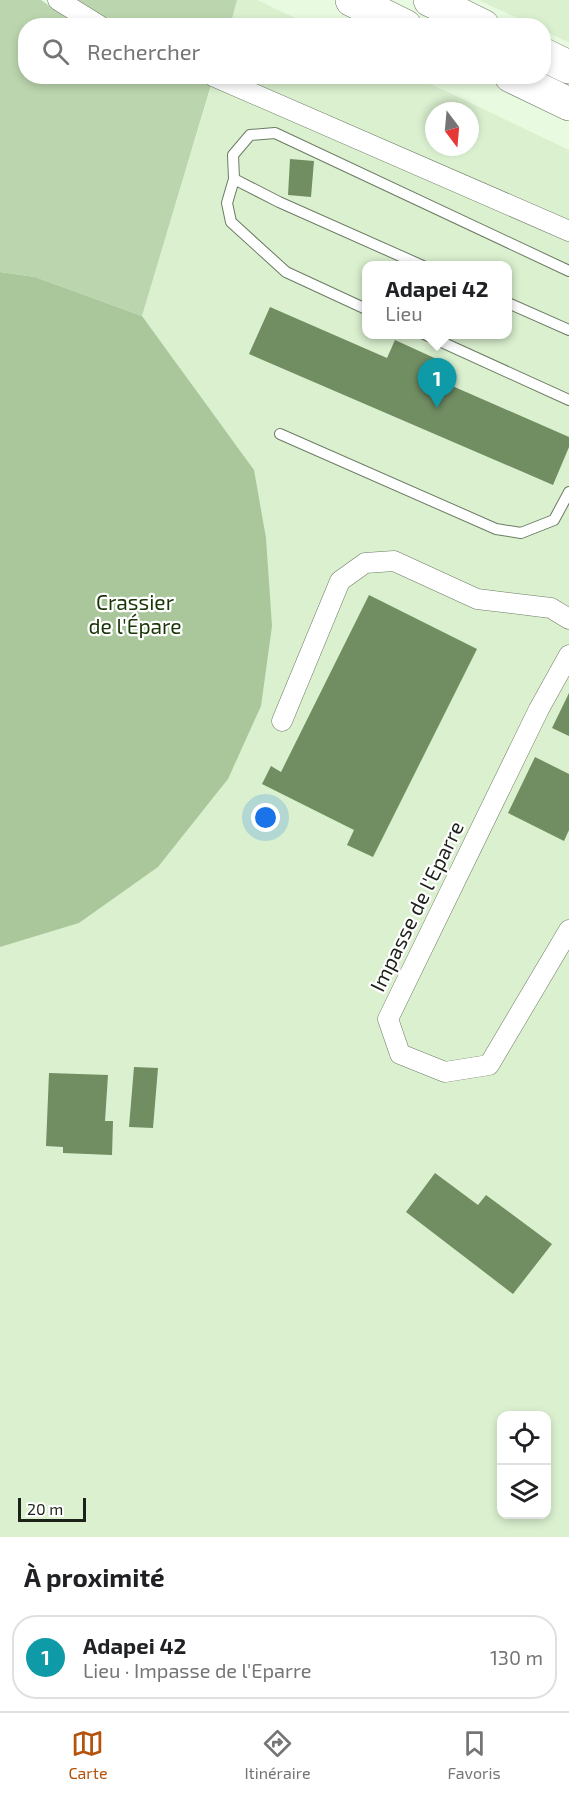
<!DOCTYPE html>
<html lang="fr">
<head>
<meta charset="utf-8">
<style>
	body { margin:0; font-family:"Exo 2",sans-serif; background:#f6f6f6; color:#202124 }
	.controls { position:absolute; right:18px; bottom:18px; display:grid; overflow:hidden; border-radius:12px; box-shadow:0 3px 9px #0003 }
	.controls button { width:54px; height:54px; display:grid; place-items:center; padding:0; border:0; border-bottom:2px solid #e0e0e0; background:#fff; color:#202124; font:30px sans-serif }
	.compass { position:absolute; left:425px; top:102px; width:54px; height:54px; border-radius:50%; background:#fff; box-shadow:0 3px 9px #0003; rotate:164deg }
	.scale { position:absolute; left:18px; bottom:15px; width:68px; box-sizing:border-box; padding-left:6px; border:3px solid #1c2219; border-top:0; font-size:16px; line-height:21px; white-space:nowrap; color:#1c2219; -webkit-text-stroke:4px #fff; paint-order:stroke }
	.you { position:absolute; left:266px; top:818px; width:21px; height:21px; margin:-15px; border:4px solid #fff; border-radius:50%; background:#1a73e8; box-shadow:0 0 0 9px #1a73e833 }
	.badge { display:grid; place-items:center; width:39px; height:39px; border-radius:50%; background:#b45309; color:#fff; font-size:20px; font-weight:700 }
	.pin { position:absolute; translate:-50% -50px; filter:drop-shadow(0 2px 3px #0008) }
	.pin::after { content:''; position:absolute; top:32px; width:21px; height:18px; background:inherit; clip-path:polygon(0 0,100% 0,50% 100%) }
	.popup { position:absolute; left:362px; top:261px; width:150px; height:78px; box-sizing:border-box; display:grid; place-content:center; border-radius:12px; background:#fff; filter:drop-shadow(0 2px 4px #0005); font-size:20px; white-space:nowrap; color:#757577 }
	.popup b { font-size:22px; color:#202124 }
	.popup::after { content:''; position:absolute; left:50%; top:100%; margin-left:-12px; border:12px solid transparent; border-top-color:#fff }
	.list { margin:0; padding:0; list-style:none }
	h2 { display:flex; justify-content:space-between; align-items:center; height:78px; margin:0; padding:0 24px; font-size:26px }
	h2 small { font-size:20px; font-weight:400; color:#757577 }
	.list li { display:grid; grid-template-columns:39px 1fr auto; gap:18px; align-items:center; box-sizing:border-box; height:84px; margin:0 12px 12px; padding:0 12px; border:2px solid #e0e0e0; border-radius:24px }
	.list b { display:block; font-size:22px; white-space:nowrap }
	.list p { margin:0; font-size:20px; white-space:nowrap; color:#757577 }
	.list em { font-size:20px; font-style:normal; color:#757577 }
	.icon { flex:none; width:33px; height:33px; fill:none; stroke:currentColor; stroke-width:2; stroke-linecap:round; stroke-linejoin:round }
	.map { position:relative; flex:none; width:569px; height:1537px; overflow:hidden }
	.search { position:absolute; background:#fff; box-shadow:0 3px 9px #0003; left:18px; right:18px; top:18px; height:66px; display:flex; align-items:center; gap:15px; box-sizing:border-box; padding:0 21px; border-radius:24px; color:#757577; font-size:22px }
	.sheet { height:174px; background:#fff }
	nav { display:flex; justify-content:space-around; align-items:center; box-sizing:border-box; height:84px; border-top:2px solid #e0e0e0; background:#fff; font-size:16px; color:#757577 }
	nav a { display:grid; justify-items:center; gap:3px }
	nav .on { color:#b45309 }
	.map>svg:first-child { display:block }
	.built { fill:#daf0cf; fill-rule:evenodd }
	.green { fill:#bbd6ae }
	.forest { fill:#a9c79a }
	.building { fill:#718d62 }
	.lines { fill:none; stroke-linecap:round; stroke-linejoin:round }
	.lane-casing { stroke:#6c7c64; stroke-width:12 }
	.street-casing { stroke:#6c7c64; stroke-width:21 }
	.highway-casing { stroke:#6c7c64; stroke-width:34 }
	.lane { stroke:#fff; stroke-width:10 }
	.street { stroke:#fff; stroke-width:20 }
	.highway { stroke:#fff; stroke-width:33 }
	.labels { text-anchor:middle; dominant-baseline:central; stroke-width:4.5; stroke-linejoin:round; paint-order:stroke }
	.park-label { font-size:21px; fill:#1a3505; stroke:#fff }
	.street-label { font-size:21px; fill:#1c2219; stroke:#fff }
</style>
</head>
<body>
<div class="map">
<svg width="569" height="1537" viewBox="0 0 569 1537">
	<rect width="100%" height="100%" fill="#e8fadf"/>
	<g class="built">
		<path d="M237,0H257L310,25L230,26Z"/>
		<path d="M478,0H569V42L544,31V26L533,25Z"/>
		<path d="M214,77H416L569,150V1537H0V947L79,923L158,867L228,779L254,470L142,316ZM434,111H470V147H434ZM366,266H508V334H366ZM502,1416H546V1514H502Z"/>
	</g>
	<g class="green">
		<path d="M0,0H41L77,25L26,26V76H191L211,85L142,316L35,277L0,272Z"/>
		<path d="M75,0H237L230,26L119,25Z"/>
	</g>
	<path class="forest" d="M0,272L35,277L142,316L254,470L266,538L272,626L261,706L228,779L158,867L79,923L0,947Z"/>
	<g class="building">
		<path d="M290,159L314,161L311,197L288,195Z"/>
		<path d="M270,307L387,358L395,340L441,361L434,378L569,437V447L553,485L249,354Z"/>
		<path d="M369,595L477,649L373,857L347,845L354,830L262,784L271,766L281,772Z"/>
		<path d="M569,693V736L552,728Z"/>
		<path d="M535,757L569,774V830L564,841L508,813Z"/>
		<path d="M134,1067L158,1068L153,1128L129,1127Z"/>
		<path d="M49,1073L108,1075L105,1121H113L112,1155L63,1153V1147L46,1146Z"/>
		<path d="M435,1173L478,1205L486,1195L552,1244L513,1294L406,1212Z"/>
	</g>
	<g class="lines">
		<defs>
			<g id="lane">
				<path d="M234,179L227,203L231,222L286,272L366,309"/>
				<path d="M423,266L279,202L234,179L233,155L250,135L275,133L569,271"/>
				<path d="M508,303L569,330"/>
				<path d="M424,334L569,400"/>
				<path d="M280,434L496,529L521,533L554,520L569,492"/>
			</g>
			<g id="street">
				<path d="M58,0L100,26"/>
				<path d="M213,76L569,231"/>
				<path d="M569,655L539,709L388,1019L400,1054L445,1072L489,1065L569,930"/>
				<path d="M282,721L340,581L365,563L394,561L477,599L551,608L569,619"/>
			</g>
			<g id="highway">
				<path d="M352,0L405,26"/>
				<path d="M430,0L483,26"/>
				<path d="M544,55L569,67"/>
				<path d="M511,76L569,104"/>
			</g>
		</defs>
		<use href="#lane" class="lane-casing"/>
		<use href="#street" class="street-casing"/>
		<use href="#highway" class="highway-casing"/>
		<use href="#lane" class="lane"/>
		<use href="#street" class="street"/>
		<use href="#highway" class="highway"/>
	</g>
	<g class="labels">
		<g class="park-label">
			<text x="135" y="601">Crassier<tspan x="135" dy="24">de l'Épare</tspan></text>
		</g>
		<g class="street-label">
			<text transform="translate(416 906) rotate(-64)">Impasse de l'Eparre</text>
		</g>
	</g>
</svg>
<div class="controls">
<button><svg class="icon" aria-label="locate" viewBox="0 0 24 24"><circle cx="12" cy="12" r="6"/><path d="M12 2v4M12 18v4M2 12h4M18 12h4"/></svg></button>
<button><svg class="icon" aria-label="layers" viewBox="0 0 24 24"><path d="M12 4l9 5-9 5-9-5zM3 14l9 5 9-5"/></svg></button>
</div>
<svg class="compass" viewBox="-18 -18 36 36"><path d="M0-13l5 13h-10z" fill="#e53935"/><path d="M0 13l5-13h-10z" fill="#757577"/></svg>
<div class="scale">20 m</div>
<div class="you"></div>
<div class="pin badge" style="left:437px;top:408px;background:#0f9aa8">1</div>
<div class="popup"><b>Adapei 42</b>Lieu</div>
<div class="search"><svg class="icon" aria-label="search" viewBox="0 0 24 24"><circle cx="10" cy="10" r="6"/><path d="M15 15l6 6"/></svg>Rechercher</div>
</div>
<section class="sheet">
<h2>À proximité<small></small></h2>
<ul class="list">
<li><span class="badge" style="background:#0f9aa8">1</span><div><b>Adapei 42</b><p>Lieu · Impasse de l'Eparre</p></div><em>130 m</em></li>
</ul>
</section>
<nav>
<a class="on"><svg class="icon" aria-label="map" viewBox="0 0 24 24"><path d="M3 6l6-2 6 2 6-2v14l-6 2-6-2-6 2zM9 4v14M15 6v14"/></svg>Carte</a>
<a><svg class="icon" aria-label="directions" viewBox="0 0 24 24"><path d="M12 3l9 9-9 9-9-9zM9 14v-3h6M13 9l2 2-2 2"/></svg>Itinéraire</a>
<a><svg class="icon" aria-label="saved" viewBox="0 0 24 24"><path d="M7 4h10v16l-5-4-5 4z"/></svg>Favoris</a>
</nav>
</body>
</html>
